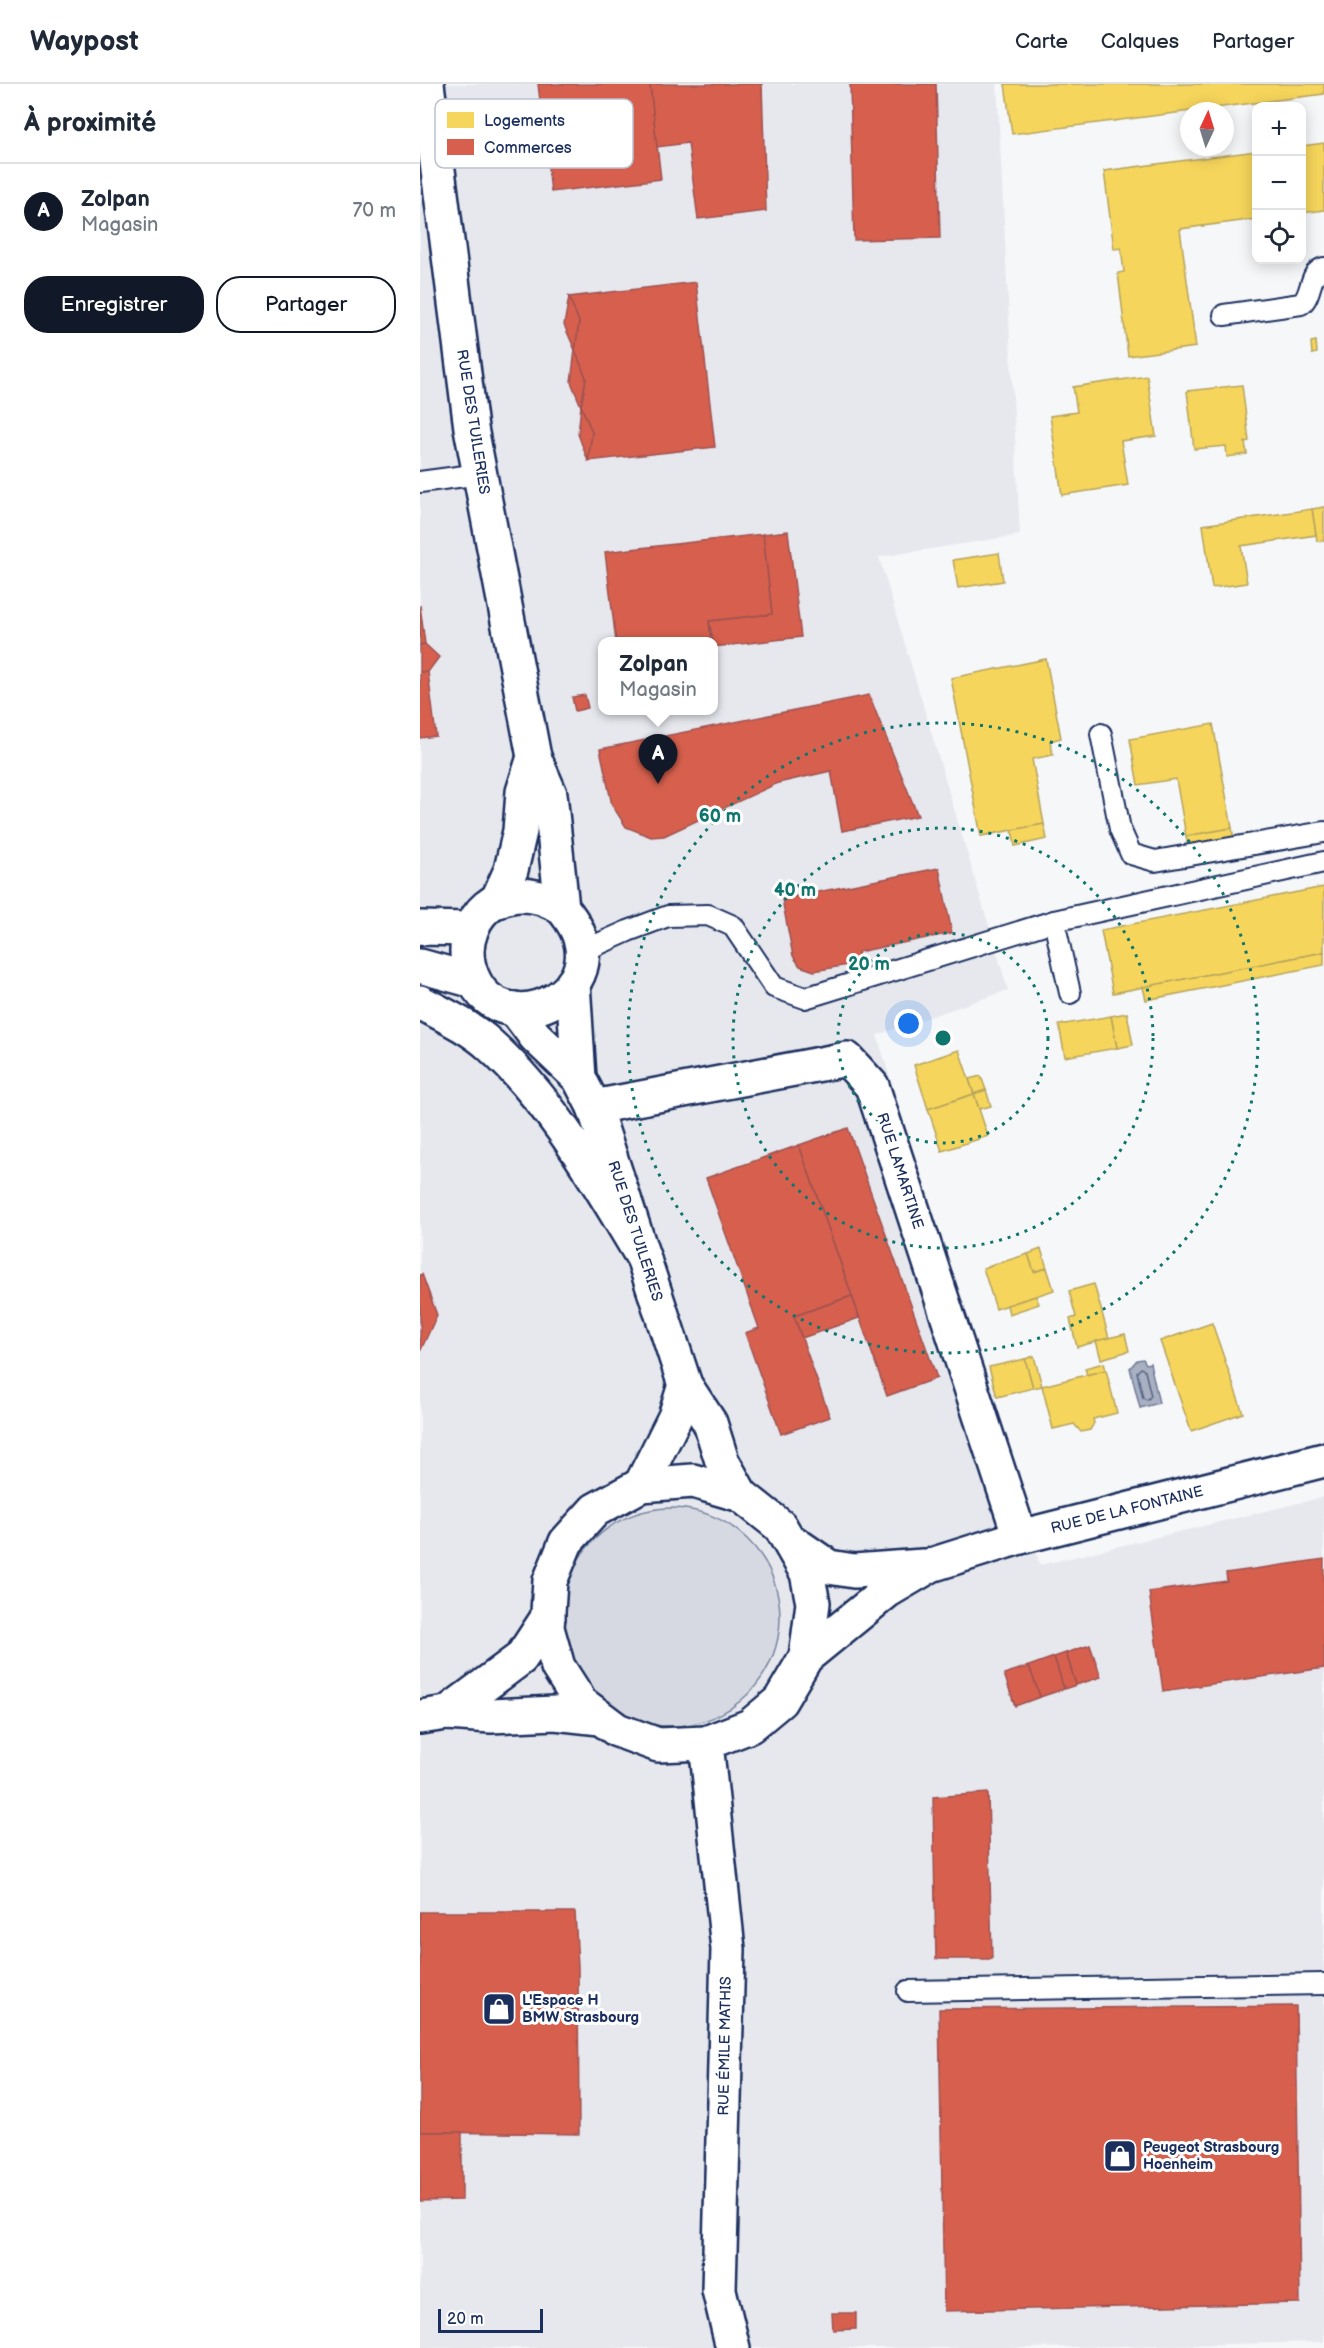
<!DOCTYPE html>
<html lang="fr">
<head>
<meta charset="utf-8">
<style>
	body { margin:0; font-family:"Balsamiq Sans",sans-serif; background:#f6f6f7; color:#1f2937 }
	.controls { position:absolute; right:18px; top:18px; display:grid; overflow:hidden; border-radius:12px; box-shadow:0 3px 15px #0003 }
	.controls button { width:54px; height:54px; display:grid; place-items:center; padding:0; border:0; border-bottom:2px solid #e0e1e3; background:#fff; color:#1f2937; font:30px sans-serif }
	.compass { position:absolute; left:760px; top:18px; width:54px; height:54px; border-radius:50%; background:#fff; box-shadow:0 3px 15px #0003; rotate:4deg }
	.scale { position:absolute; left:18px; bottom:15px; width:105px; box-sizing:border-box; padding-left:6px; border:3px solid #1b2f5e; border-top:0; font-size:16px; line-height:21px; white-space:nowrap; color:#1b2f5e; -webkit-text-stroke:4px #fff; paint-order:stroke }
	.you { position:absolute; left:489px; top:940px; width:21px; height:21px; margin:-15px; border:4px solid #fff; border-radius:50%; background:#1a73e8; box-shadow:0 0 0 9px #1a73e833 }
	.badge { display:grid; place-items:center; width:39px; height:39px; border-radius:50%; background:#111827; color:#fff; font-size:20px; font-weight:700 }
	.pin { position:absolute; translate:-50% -50px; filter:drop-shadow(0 2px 3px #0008) }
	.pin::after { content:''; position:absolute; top:32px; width:21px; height:18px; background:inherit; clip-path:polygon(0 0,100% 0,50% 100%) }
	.popup { position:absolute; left:178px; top:553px; width:120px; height:78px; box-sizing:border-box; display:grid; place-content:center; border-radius:12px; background:#fff; filter:drop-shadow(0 2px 4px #0005); font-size:20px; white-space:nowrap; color:#747a83 }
	.popup b { font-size:22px; color:#1f2937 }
	.popup::after { content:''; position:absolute; left:50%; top:100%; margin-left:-12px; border:12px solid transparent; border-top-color:#fff }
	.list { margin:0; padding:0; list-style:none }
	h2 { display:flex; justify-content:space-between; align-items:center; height:78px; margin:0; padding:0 24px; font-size:26px }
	h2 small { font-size:20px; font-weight:400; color:#747a83 }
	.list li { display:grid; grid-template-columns:39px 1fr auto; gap:18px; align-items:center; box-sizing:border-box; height:96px; padding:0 24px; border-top:2px solid #e0e1e3 }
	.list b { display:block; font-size:22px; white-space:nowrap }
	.list p { margin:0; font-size:20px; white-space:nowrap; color:#747a83 }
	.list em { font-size:20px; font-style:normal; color:#747a83 }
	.actions { display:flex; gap:12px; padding:18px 24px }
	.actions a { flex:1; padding:14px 0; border:2px solid #111827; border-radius:24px; text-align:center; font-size:21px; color:#111827 }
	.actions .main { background:#111827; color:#fff }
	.icon { flex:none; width:33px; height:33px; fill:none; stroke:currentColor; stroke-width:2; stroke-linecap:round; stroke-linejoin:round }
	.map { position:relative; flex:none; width:904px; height:2264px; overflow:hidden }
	header { display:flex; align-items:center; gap:36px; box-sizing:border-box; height:84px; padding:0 30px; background:#fff; border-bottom:2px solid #e0e1e3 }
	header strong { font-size:28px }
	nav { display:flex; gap:33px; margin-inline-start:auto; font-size:21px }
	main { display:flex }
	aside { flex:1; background:#fff }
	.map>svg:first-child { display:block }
	.built { fill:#e6e8ee; fill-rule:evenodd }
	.green { fill:#d6d9e2; stroke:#7884a0; stroke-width:1.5 }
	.water { fill:#a9b0c1; stroke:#707c99; stroke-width:1.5 }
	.homes { fill:#f6d55c; stroke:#b4a35d; stroke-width:1.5 }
	.shops { fill:#d6604d; stroke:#9e5152; stroke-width:1.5 }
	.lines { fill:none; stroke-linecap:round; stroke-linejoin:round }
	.shore { stroke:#546386; stroke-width:1.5 }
	.service-casing { stroke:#1b2f5e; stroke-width:24 }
	.minor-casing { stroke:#1b2f5e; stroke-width:38 }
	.tertiary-casing { stroke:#1b2f5e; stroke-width:38 }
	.trunk-casing { stroke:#1b2f5e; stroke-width:38 }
	.service { stroke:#fff; stroke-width:20 }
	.minor { stroke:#fff; stroke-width:33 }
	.tertiary { stroke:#fff; stroke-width:33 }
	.trunk { stroke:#fff; stroke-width:33 }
	.ring { fill:none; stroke:#0f766e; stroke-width:3; stroke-dasharray:3 6 }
	.labels { text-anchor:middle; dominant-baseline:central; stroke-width:6; stroke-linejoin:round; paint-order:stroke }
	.street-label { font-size:15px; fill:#1b2f5e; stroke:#fff }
	.poi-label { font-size:15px; font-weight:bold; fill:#1b2f5e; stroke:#fff; text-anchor:start }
	.key { fill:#fff; stroke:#bbc1cf; stroke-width:1.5 }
	.key-label { font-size:16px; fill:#1b2f5e }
	.centre { fill:#0f766e; stroke:#fff; stroke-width:3 }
	.ring-label { font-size:18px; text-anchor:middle; font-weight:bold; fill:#0f766e; stroke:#fff; stroke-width:6; stroke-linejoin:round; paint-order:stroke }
</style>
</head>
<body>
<header>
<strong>Waypost</strong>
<nav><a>Carte</a><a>Calques</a><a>Partager</a></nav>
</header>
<main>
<aside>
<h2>À proximité<small></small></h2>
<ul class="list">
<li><span class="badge">A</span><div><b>Zolpan</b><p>Magasin</p></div><em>70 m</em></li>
</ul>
<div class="actions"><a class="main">Enregistrer</a><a>Partager</a></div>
</aside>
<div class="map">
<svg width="904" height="2264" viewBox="0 0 904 2264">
	<rect width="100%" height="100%" fill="#f6f7f9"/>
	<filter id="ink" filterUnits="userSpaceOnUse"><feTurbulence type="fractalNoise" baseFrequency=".0167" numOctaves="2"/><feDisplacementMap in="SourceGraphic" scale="12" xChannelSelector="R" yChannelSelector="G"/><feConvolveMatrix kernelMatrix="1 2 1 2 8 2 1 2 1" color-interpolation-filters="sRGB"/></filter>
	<g filter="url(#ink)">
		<path class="built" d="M0,0H577L600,451L459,473L588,906L457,951L620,1481L904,1413V2258L607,2264H0ZM182,558H294V626H182Z"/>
		<circle class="green" cx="251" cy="1533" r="109"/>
		<path class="water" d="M723,1275L726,1280L730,1279L739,1319L720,1324L710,1284L717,1276Z"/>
		<g class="homes">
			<path d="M585,0H904V10L592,50Z"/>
			<path d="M904,59V126L882,129V62Z"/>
			<path d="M836,67V135L760,145L776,263L708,272L698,189L704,188L701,164L694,165L684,87Z"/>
			<path d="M896,257L897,269L892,270L891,258Z"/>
			<path d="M727,292L736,352L701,357L708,401L642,411L630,332L657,328L653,303Z"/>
			<path d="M822,301L829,357L825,358L827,370L807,373L806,362L774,365L767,307Z"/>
			<path d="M904,423V456L897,457L892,425Z"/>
			<path d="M892,425L896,451L821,462L827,499L792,504L783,441Z"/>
			<path d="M579,469L583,497L538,504L533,476Z"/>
			<path d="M626,575L641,654L630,657L633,671L612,675L624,740L561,752L531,594Z"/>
			<path d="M793,640L812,744L766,752L756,695L718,701L710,655Z"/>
			<path d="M624,740L627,755L595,762L592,746Z"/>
			<path d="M812,744L814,755L768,763L766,752Z"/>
			<path d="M904,803V868L693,909L681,846Z"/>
			<path d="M904,868V881L726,916L723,903Z"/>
			<path d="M707,929L713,961L697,964L691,932Z"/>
			<path d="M691,932L697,964L645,973L639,941Z"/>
			<path d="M539,966L554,1010L508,1025L494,981Z"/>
			<path d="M561,992L566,1006L554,1010L549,995Z"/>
			<path d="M566,1006L571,1022L559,1025L554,1010Z"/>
			<path d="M554,1010L568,1052L522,1067L508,1025Z"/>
			<path d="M621,1165L627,1184L614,1188L608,1170Z"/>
			<path d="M608,1170L614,1188L627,1184L634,1206L576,1225L563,1184Z"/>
			<path d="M674,1200L689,1254L657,1263L650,1235L656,1233L649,1207Z"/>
			<path d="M616,1212L619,1220L589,1230L587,1221Z"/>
			<path d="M792,1239L823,1329L771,1347L740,1257Z"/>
			<path d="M705,1250L709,1267L681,1275L676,1257Z"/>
			<path d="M614,1272L622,1302L613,1304L605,1275Z"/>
			<path d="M605,1275L613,1304L577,1313L569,1283Z"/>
			<path d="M684,1279L686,1286L667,1291L665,1284Z"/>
			<path d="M686,1286L697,1329L673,1335L674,1339L670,1346L661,1348L654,1340L633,1345L622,1302Z"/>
		</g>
		<g class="shops">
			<path d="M118,0H230L241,95L131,108Z"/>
			<path d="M230,0H342L346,127L278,135L268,59L237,63Z"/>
			<path d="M430,0H516L520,154L434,156Z"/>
			<path d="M276,198L295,363L168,377L172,348L161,322L166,294L155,266L159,238L149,213Z"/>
			<path d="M149,213L159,238L155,266L144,241Z"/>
			<path d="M155,266L166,294L161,322L151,298Z"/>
			<path d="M161,322L172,348L168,377L158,350Z"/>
			<path d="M368,447L381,553L294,563L289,537L352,530L343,450Z"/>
			<path d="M343,450L352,530L289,537L291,558H196L185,468Z"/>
			<path d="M0,521L5,560L0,561Z"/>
			<path d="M5,560L19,573L8,588H0V561Z"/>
			<path d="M0,588H8L16,652L0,654Z"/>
			<path d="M165,611L168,624L155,627L152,613Z"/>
			<path d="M449,611L498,732L422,747L411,687L358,699L244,752L231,753L206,743L192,721L180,665Z"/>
			<path d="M519,784L532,849L438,868L440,879L394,887L380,882L373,872L362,815Z"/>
			<path d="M428,1044L517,1294L467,1312L379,1061Z"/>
			<path d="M379,1061L432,1212L374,1232L410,1333L361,1350L325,1249L339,1244L286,1094Z"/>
			<path d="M2,1190L17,1231L0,1268V1191Z"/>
			<path d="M432,1212L439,1234L382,1254L374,1232Z"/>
			<path d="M904,1475V1584L743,1607L729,1508L807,1497L806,1489Z"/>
			<path d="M670,1561L681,1593L656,1601L646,1569Z"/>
			<path d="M646,1569L656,1601L644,1605L634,1573Z"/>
			<path d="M634,1573L644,1605L620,1613L609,1582Z"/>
			<path d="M609,1582L620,1613L595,1622L584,1590Z"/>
			<path d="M568,1709L572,1875H516L513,1713Z"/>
			<path d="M0,1828H155L158,1882L159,2050L0,2048Z"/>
			<path d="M876,1922L880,2219L524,2227L519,1925Z"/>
			<path d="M0,2048H42V2116L0,2117Z"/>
			<path d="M412,2229H436V2245L413,2246Z"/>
		</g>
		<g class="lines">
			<path class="shore" d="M721,1284L725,1287L731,1312L727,1316L723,1314L717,1288Z"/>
			<defs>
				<g id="service">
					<path d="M804,231L881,220C893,211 888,188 904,184"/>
					<path d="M0,398L60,390"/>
					<path d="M681,650L700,745L711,770L735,777L904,748"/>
					<path d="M163,867L208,847L248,832L288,831L313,842L354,903L385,914L634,837"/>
					<path d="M650,909L634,837L904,778"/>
					<path d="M488,1907L904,1900"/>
				</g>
				<path id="minor" d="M174,1023L427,975L452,1002L600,1453"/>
				<g id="tertiary">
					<path d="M7,0L51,344L114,673L130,710L142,824C212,904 82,967 52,892C46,877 45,862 51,847C65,806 110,803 142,824"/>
					<path d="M77,817L91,786L100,747L103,708L114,673"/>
					<path d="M153,899L159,994"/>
					<path d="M95,925L115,952L159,994L174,1023L265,1301L290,1339L302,1377L321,1411"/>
					<path d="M221,1401L255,1333L265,1301"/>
					<path d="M371,1457L409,1483L434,1487L503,1482"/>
					<path d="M386,1573L393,1519L387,1489L360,1442L321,1411L273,1397L221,1401L175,1426L146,1458L130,1497L127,1544L138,1583L161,1619L197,1646L238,1661L286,1659L330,1642L360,1617L386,1573L467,1507L511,1481L600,1453L904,1376"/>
					<path d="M27,1629L101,1574L128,1533"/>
					<path d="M0,1633L27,1629L71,1632L135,1629L180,1634"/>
					<path d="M286,1659L308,1865L299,2206L313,2264"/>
				</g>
				<g id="trunk">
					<path d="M0,844L51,845"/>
					<path d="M0,882L54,897"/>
					<path d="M0,918C24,931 50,943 70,961C135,1020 179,1101 224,1175"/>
				</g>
			</defs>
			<use href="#service" class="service-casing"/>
			<use href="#minor" class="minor-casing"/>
			<use href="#tertiary" class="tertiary-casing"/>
			<use href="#trunk" class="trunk-casing"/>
			<use href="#service" class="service"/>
			<use href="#minor" class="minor"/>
			<use href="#tertiary" class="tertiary"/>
			<use href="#trunk" class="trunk"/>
		</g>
	</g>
	<g class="ring">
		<circle cx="523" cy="954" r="105"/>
		<circle cx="523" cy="954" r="210"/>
		<circle cx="523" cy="954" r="315"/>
	</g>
	<defs>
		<symbol id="shop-square" viewBox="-11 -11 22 22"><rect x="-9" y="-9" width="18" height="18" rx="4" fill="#1b2f5e" stroke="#fff"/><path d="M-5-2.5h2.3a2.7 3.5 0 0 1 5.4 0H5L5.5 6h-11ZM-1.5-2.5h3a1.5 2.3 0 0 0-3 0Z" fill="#fff"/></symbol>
	</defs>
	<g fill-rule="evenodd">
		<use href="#shop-square" x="60" y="1906" width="38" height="38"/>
		<use href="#shop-square" x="681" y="2053" width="38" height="38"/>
	</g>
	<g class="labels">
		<g class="street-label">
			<text transform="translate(53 338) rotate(81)">RUE DES TUILERIES</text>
			<text transform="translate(480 1087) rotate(72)">RUE LAMARTINE</text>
			<text transform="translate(215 1147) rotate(72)">RUE DES TUILERIES</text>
			<text transform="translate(707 1426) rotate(-14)">RUE DE LA FONTAINE</text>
			<text transform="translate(305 1962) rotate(-89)">RUE ÉMILE MATHIS</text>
		</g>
		<g class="poi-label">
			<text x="102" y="1916">L'Espace H<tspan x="102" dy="17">BMW Strasbourg</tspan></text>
			<text x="723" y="2063">Peugeot Strasbourg<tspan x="723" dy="17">Hoenheim</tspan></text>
		</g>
	</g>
	<rect x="15" y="15" width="198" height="69" rx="9" class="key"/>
	<rect x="27" y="28" width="27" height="16" fill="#f6d55c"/>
	<rect x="27" y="55" width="27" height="16" fill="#d6604d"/>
	<g class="key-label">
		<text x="64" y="42">Logements</text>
		<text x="64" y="69">Commerces</text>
	</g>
	<circle cx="523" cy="954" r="9" class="centre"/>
	<g class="ring-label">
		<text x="300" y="738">60 m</text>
		<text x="375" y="812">40 m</text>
		<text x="449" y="886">20 m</text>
	</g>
</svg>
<div class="controls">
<button>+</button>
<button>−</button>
<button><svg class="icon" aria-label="locate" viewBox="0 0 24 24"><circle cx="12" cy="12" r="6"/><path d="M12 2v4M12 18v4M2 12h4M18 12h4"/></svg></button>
</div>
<svg class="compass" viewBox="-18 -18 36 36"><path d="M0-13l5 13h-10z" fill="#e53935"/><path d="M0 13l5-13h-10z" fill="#747a83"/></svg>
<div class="scale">20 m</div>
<div class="you"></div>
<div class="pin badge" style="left:238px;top:700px">A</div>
<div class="popup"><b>Zolpan</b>Magasin</div>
</div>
</main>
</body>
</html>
